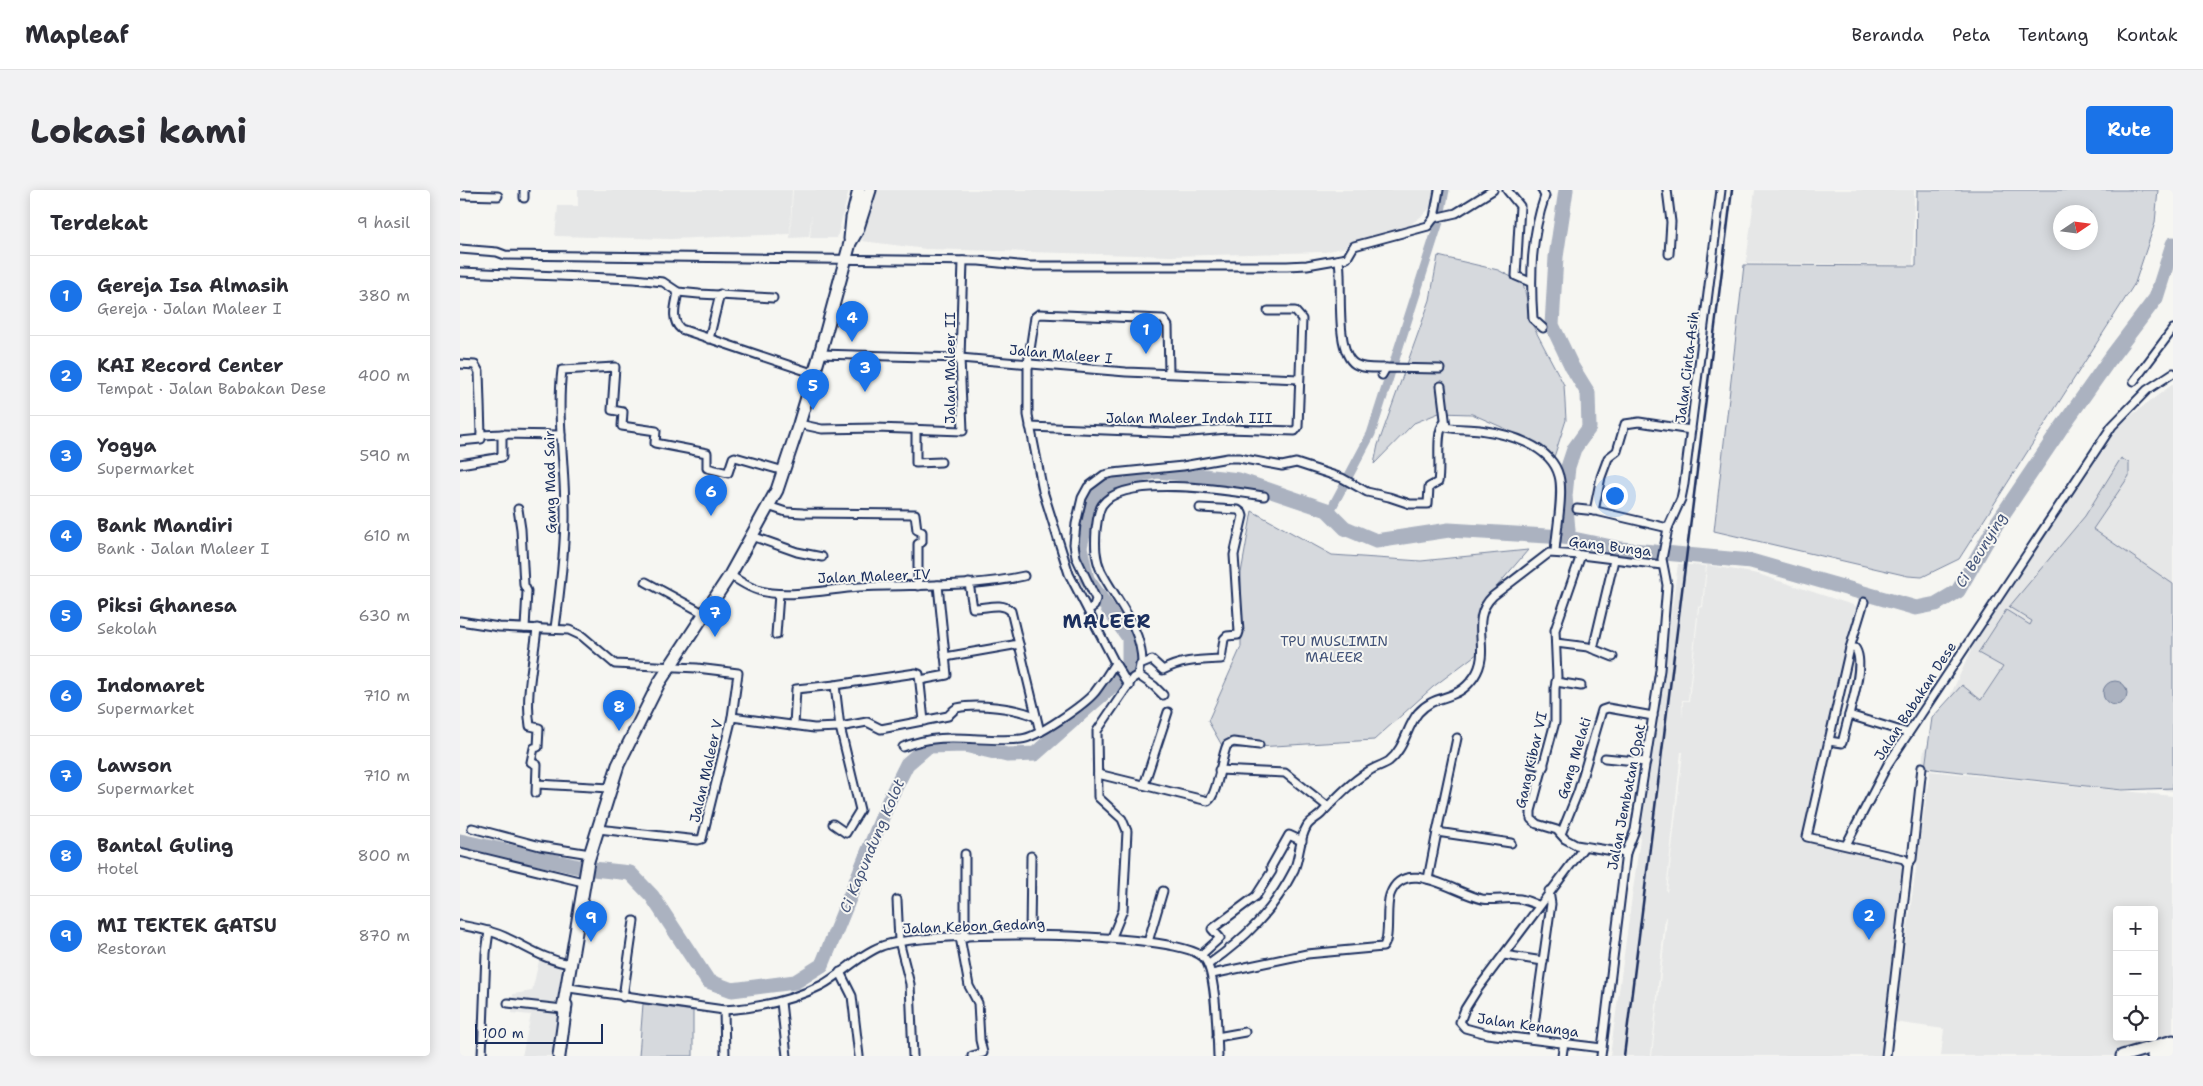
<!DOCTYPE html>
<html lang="id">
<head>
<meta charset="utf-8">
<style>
	body { margin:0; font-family:"Shantell Sans",sans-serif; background:#f2f2f3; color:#2b2b33 }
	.controls { position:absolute; right:15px; bottom:15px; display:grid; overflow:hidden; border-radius:5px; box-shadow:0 2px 12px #0003 }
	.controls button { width:45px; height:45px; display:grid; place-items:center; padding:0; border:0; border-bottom:1px solid #e1e1e2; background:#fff; color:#2b2b33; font:25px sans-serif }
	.compass { position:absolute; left:1593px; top:15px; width:45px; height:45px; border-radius:50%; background:#fff; box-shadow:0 2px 12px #0003; rotate:77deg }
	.scale { position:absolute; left:15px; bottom:12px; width:128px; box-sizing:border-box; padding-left:5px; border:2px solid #1b2f5e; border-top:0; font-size:14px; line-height:18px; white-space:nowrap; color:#1b2f5e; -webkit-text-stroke:4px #f6f6f2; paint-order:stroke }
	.you { position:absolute; left:1154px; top:305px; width:18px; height:18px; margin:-12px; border:4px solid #fff; border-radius:50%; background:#1a73e8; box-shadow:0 0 0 8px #1a73e833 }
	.badge { display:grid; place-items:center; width:32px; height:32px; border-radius:50%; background:#1a73e8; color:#fff; font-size:16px; font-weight:700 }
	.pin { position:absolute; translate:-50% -41px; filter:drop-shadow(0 1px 2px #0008) }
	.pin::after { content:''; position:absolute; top:26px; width:18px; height:15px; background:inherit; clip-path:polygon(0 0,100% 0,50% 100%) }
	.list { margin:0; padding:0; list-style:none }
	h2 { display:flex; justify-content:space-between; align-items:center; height:65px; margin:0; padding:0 20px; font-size:21px }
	h2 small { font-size:16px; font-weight:400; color:#7c7c81 }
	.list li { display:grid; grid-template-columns:32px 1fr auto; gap:15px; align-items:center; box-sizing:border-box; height:80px; padding:0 20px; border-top:1px solid #e1e1e2 }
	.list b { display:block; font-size:19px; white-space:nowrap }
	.list p { margin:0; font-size:16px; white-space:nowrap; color:#7c7c81 }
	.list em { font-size:16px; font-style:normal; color:#7c7c81 }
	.icon { flex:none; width:28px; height:28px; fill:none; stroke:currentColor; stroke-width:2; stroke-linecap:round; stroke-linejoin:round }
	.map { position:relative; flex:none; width:1713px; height:866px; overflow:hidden; border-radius:5px }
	header { display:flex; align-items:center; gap:30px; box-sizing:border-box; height:70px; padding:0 25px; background:#fff; border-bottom:1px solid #e1e1e2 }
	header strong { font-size:24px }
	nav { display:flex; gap:28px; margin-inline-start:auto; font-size:18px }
	.intro { display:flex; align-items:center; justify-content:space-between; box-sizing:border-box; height:120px; padding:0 30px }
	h1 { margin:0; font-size:35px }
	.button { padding:12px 22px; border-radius:5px; background:#1a73e8; color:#fff; font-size:18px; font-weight:700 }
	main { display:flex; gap:30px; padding:0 30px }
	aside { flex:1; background:#fff; border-radius:5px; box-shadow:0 2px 12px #0003 }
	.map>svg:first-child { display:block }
	.built { fill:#e6e7e7; fill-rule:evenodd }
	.green { fill:#d6d9dd; stroke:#78849e; fill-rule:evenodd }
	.water { fill:#abb2c0; stroke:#717e99 }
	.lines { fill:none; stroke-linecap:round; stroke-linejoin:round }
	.canal { stroke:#abb2c0; stroke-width:9 }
	.river { stroke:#abb2c0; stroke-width:15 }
	.minor-casing { stroke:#1b2f5e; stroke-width:11 }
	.primary-casing { stroke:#1b2f5e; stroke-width:15 }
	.minor { stroke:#f6f6f2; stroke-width:7 }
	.primary { stroke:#f6f6f2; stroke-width:11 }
	.rail { stroke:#1b2f5e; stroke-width:2.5 }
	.labels { text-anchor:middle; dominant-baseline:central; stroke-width:4; stroke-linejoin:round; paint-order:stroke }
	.street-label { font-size:14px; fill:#1b2f5e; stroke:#f6f6f2 }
	.park-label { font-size:14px; fill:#405177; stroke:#f6f6f2 }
	.water-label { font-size:15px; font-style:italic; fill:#46567b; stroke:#f6f6f2 }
	.district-label { font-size:19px; font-weight:bold; letter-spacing:1px; fill:#1b2f5e; stroke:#f6f6f2 }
</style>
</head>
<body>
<header>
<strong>Mapleaf</strong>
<nav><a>Beranda</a><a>Peta</a><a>Tentang</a><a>Kontak</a></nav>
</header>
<div class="intro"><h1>Lokasi kami</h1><a class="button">Rute</a></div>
<main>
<aside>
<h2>Terdekat<small>9 hasil</small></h2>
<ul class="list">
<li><span class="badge">1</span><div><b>Gereja Isa Almasih</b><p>Gereja · Jalan Maleer I</p></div><em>380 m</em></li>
<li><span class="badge">2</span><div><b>KAI Record Center</b><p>Tempat · Jalan Babakan Dese</p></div><em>400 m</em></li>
<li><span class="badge">3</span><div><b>Yogya</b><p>Supermarket</p></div><em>590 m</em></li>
<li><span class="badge">4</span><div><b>Bank Mandiri</b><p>Bank · Jalan Maleer I</p></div><em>610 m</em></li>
<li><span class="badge">5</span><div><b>Piksi Ghanesa</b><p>Sekolah</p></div><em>630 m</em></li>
<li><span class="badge">6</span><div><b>Indomaret</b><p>Supermarket</p></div><em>710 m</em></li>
<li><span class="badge">7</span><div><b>Lawson</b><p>Supermarket</p></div><em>710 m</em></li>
<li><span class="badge">8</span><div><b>Bantal Guling</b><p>Hotel</p></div><em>800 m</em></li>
<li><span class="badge">9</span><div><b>MI TEKTEK GATSU</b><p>Restoran</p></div><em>870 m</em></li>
</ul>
</aside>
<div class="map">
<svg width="1713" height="866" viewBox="0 0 1713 866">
	<rect width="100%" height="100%" fill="#f6f6f2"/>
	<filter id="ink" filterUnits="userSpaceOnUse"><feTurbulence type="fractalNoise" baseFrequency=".02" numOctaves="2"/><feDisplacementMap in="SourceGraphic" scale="10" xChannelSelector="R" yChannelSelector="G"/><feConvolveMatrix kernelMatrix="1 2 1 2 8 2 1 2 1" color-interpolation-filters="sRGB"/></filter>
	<g filter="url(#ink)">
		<g class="built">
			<path d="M118,0H332L330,44L211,49L95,46L98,16H118Z"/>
			<path d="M333,0H389L377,48H350L352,24L349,47L330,48Z"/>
			<path d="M414,0H975L971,17L963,25L942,41L911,51L865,62L711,66L466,59L402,51Z"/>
			<path d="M1295,0H1454L1453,75L1286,73Z"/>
			<path d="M1713,194V601L1463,575V564L1524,433L1661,233Z"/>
			<path d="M1218,374L1246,376L1242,416L1238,417L1228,510H1222V528L1223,511H1229L1239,418L1243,417L1247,375L1298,384L1405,419L1346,649L1443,672L1447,676L1423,866H1192L1207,728L1205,727L1191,866H1150ZM1221,562H1223L1207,702L1206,701Z"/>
			<path d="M1470,581L1713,606V851L1664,866H1481L1484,839L1434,832ZM1657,720H1694V847H1657Z"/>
			<path d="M79,771L103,778L92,866H51H62L71,825L52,823L53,804L72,801Z"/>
		</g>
		<g class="green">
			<path d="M1457,0H1698L1695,33L1675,93L1499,369L1462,387L1448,386L1254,341L1284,75L1456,76ZM1600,22H1630V52H1600Z"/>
			<path d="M978,66L1038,80L1063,93L1073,136L1104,195L1106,230L1094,267L1078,263L1046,239L1012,224L979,223L954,233L914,274L918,255L970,110Z"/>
			<path d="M1661,268L1669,273V286L1633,339L1713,394V598L1662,600L1465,578L1472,528L1502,495L1521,510L1543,477L1518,463L1546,420L1570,435L1572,431L1549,417L1625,326Z"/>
			<path d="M792,321L872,365L961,371L1068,360L1027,408L1018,463L973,497L914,550L764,559L748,531L781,457V383Z"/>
			<path d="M183,814L233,821V866H179Z"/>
		</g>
		<circle class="water" cx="1655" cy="503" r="12"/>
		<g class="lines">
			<path class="canal" d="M869,323L911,244L979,32L985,0"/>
			<g class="river">
				<path d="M1104,347L1108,340L1105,306L1108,277L1114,259L1129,238L1128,203L1112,177L1092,135L1096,67L1106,0"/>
				<path d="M0,651L124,678L170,683L192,706L248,791L272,800L335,792L362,775L430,608L447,574L468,556L505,555L547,565L575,564L652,496L669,475V448L627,389L620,357L632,307L653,292L697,281L779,290L867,320L885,338L916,351L989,340L1104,347L1161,359L1291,371L1456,418L1476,414L1498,401L1537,333L1599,241L1652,166L1696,108L1713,54"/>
			</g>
			<defs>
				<g id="minor">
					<path d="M1047,0L1060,16L1056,86L1070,92"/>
					<path d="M1082,0L1085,6C1071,46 1070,86 1073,129L1083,138"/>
					<path d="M1207,0L1211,32L1209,64"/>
					<path d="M0,5L38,6"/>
					<path d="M64,8V0"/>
					<path d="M974,28L996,23L1033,0"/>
					<path d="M0,59L37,62L45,65L519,71L568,76H827L847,75L887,68L894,56L968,36L974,28L979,0"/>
					<path d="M879,71C883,93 874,161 895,174C903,179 916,178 926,178"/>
					<path d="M0,82L174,89L203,92L218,102L239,104L313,108"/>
					<path d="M218,102C216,114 210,130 221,139L355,184"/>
					<path d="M249,149L260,104"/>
					<path d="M360,164L500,168L666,182L839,189"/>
					<path d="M0,174L15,175L19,182L21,245V249L0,251"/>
					<path d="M922,185L926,178L980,179"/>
					<path d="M1674,191L1713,139"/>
					<path d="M981,196L986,237C997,240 1009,238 1020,240C1048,244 1091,255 1099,286C1104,303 1096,343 1095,362"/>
					<path d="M339,234L362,239L416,238L503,241L500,168L503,71"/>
					<path d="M570,237L720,243L767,239L835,241L838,237L842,129L835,121H808"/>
					<path d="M456,239V273L481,272"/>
					<path d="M21,245L42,244"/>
					<path d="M0,274L42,267V244L101,245"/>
					<path d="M308,316L326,322L343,323L455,324L457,340L462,342V352L458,354V396"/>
					<path d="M58,319L61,339L64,395L67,401L65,438"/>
					<path d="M1117,319L1136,321L1208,338"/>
					<path d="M1134,321L1141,287L1148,268L1157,261L1165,234L1179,232L1231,240"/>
					<path d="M292,346L337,362L362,367"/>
					<path d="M1121,365L1095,440L1097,487L1095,498V532L1071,621V629L1077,634L1097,640L1105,649L1116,655L1166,663"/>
					<path d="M270,385C282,393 296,402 311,403C339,406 371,399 399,397C454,394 510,398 564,386"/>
					<path d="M186,392L245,424"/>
					<path d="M509,393L513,418C525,419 541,411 551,421L580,542"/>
					<path d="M1404,412L1390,458L1347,647L1444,669L1448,674L1426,866"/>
					<path d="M628,420L634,416L636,409L616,367L614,354L616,334L622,308L628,297L644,285L653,283L723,276L768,268H779L822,276L836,273L882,288L907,302L929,307L950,314H968L969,297L978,292C981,277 975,243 984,233"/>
					<path d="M0,431L39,437L109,440L122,446L155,474L237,478L278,483L272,527L242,649L238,650L138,639"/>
					<path d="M95,438C100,402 104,366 105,330C106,281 96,229 102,180L155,177L152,220L163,222L162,236L196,241L195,253L247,263V278L268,283L273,268L275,267L324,281"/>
					<path d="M316,445L319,404"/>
					<path d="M1096,453L1128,457L1153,467"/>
					<path d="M1133,459L1154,370"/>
					<path d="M485,467L559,454"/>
					<path d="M682,473C682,437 657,412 641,381C635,368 635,355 636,340C637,332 638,321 642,315C663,283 771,301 804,306"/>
					<path d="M678,485L680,475L692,470L703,480C721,470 741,470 761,469L764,449L767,446L778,445L779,442L774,365L783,326L782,323L778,320L740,318"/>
					<path d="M678,485L694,496L703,505"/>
					<path d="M460,490L487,485L478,395"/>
					<path d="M1096,492L1121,496"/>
					<path d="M669,496L655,473L609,384L583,301L568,225V173L575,127L579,124L703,129L708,136L709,183"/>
					<path d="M1389,525C1393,510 1405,471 1395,458H1390"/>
					<path d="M272,527L354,538L380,537L407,532L421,539L488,526C491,523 493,520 497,518C517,513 558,518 576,527"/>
					<path d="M334,535L336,499L375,495L456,483L459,484L464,531"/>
					<path d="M1369,551L1382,553L1389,525L1448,543"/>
					<path d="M443,557C484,540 520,553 561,549C577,548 625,514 635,502C642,493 649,483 655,473"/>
					<path d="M1145,568L1186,572"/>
					<path d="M1072,574L1084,576"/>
					<path d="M759,580L825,583L867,616"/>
					<path d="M638,584L748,611C758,605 761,567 767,555L773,552L799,555"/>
					<path d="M77,594L150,598"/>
					<path d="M684,595L708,522"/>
					<path d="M76,603L77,575L71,572L74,558L78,557L79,538L70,536C65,505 74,469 77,438"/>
					<path d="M373,634L386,643L400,620L380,537L375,495"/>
					<path d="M12,638L80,656L130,664"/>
					<path d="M977,642L997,548"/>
					<path d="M1101,644L1118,602L1142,520L1148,518L1193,526"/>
					<path d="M1386,655L1428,574L1652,236L1687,200L1713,183"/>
					<path d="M1124,657L1017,800L1005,819L1000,832L1005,838L1027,844L1142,858"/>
					<path d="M0,662L123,692"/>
					<path d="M505,664V747"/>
					<path d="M1448,674L1452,669L1462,577"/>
					<path d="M968,689L977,642L1051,653"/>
					<path d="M437,710L439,751L450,794L453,866"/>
					<path d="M0,735C15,738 31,740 45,747C67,757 85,770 110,774"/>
					<path d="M570,744L571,666"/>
					<path d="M500,747L509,796L518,813L520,850L523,863L512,866"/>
					<path d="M652,747L663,720L667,641L662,629L638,607L637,541L673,488L678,485"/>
					<path d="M688,752L703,701"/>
					<path d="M741,765L760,748L752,739L796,706L812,681L811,677L829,645L842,651"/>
					<path d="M1044,765L1083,771"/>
					<path d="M749,774C786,748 813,721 834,680C840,666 839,649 847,636C850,631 857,628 861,624C876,608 890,593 909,581C915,577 923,575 929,571C945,558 946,538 958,523C977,502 996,513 1014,487C1033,460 1007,431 1033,406L1089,363L1121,365L1202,375"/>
					<path d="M380,782L392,806L399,866"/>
					<path d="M752,784L847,764L923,757C931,748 925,719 930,705C944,665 996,704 1022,709C1034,711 1048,707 1060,709C1066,710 1072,713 1078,715"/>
					<path d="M109,798L264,820C298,818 331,811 362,795C382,784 400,764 422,756C462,740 713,740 743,767C757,780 757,845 758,866"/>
					<path d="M163,807L174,731"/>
					<path d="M321,812L327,866"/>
					<path d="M48,813L103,819"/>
					<path d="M264,820L265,866"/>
					<path d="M757,847L785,842"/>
					<path d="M1072,849L1091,714L1089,701"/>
					<path d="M22,866L26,763L29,741"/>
					<path d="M1102,866L1104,852"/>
					<path d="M1141,866L1166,663L1175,640L1200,480L1207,395L1202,369L1208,338L1221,309L1224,294L1261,0"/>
				</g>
				<g id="primary">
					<path d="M390,49L392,28L399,0"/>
					<path d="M105,822L103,819L128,671L158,575L199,493L270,385L317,300L339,234L360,164L390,53L397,41L410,0"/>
					<path d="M99,866L106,815"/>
					<path d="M1662,866L1713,851"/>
					<path d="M1693,866L1713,860"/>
				</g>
			</defs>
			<use href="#minor" class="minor-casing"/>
			<use href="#primary" class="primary-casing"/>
			<use href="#minor" class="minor"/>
			<use href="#primary" class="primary"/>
			<path class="rail" d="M1164,866L1272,0"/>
		</g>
	</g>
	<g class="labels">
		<g class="street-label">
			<text transform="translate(601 164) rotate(5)">Jalan Maleer I</text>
			<text transform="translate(1227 177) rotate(-83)">Jalan Cinta-Asih</text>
			<text transform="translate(490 178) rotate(-90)">Jalan Maleer II</text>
			<text x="729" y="228">Jalan Maleer Indah III</text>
			<text transform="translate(90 292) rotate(-91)">Gang Mad Sair</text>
			<text transform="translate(1150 356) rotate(7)">Gang Bunga</text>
			<text transform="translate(414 386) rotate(-2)">Jalan Maleer IV</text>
			<text transform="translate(1455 511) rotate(-57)">Jalan Babakan Dese</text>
			<text transform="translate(1114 568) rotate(-73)">Gang Melati</text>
			<text transform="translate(1071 570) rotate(-77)">Gang Kibar VI</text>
			<text transform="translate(246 581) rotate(-77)">Jalan Maleer V</text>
			<text transform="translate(1166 607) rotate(-79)">Jalan Jembatan Opat</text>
			<text transform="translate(514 736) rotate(-2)">Jalan Kebon Gedang</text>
			<text transform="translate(1068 835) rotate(8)">Jalan Kenanga</text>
		</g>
		<g class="park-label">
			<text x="874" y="451">TPU MUSLIMIN<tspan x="874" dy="16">MALEER</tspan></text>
		</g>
		<g class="water-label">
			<text transform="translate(1521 360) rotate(-59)">Ci Beunying</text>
			<text transform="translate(412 656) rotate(-67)">Ci Kapundung Kolot</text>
		</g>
		<g class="district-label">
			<text x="647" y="431">MALEER</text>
		</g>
	</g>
</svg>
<div class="controls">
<button>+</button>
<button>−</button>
<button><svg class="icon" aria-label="locate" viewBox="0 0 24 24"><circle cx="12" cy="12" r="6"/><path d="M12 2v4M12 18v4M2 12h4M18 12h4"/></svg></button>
</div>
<svg class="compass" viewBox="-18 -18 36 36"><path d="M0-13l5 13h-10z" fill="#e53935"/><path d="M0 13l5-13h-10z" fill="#7c7c81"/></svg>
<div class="scale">100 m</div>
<div class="you"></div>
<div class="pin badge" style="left:686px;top:164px">1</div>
<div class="pin badge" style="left:1409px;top:750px">2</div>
<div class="pin badge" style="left:405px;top:202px">3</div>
<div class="pin badge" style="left:392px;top:152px">4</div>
<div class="pin badge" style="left:353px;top:220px">5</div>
<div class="pin badge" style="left:251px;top:326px">6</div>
<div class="pin badge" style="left:255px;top:447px">7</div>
<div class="pin badge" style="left:159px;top:541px">8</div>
<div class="pin badge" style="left:131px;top:752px">9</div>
</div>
</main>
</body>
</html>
